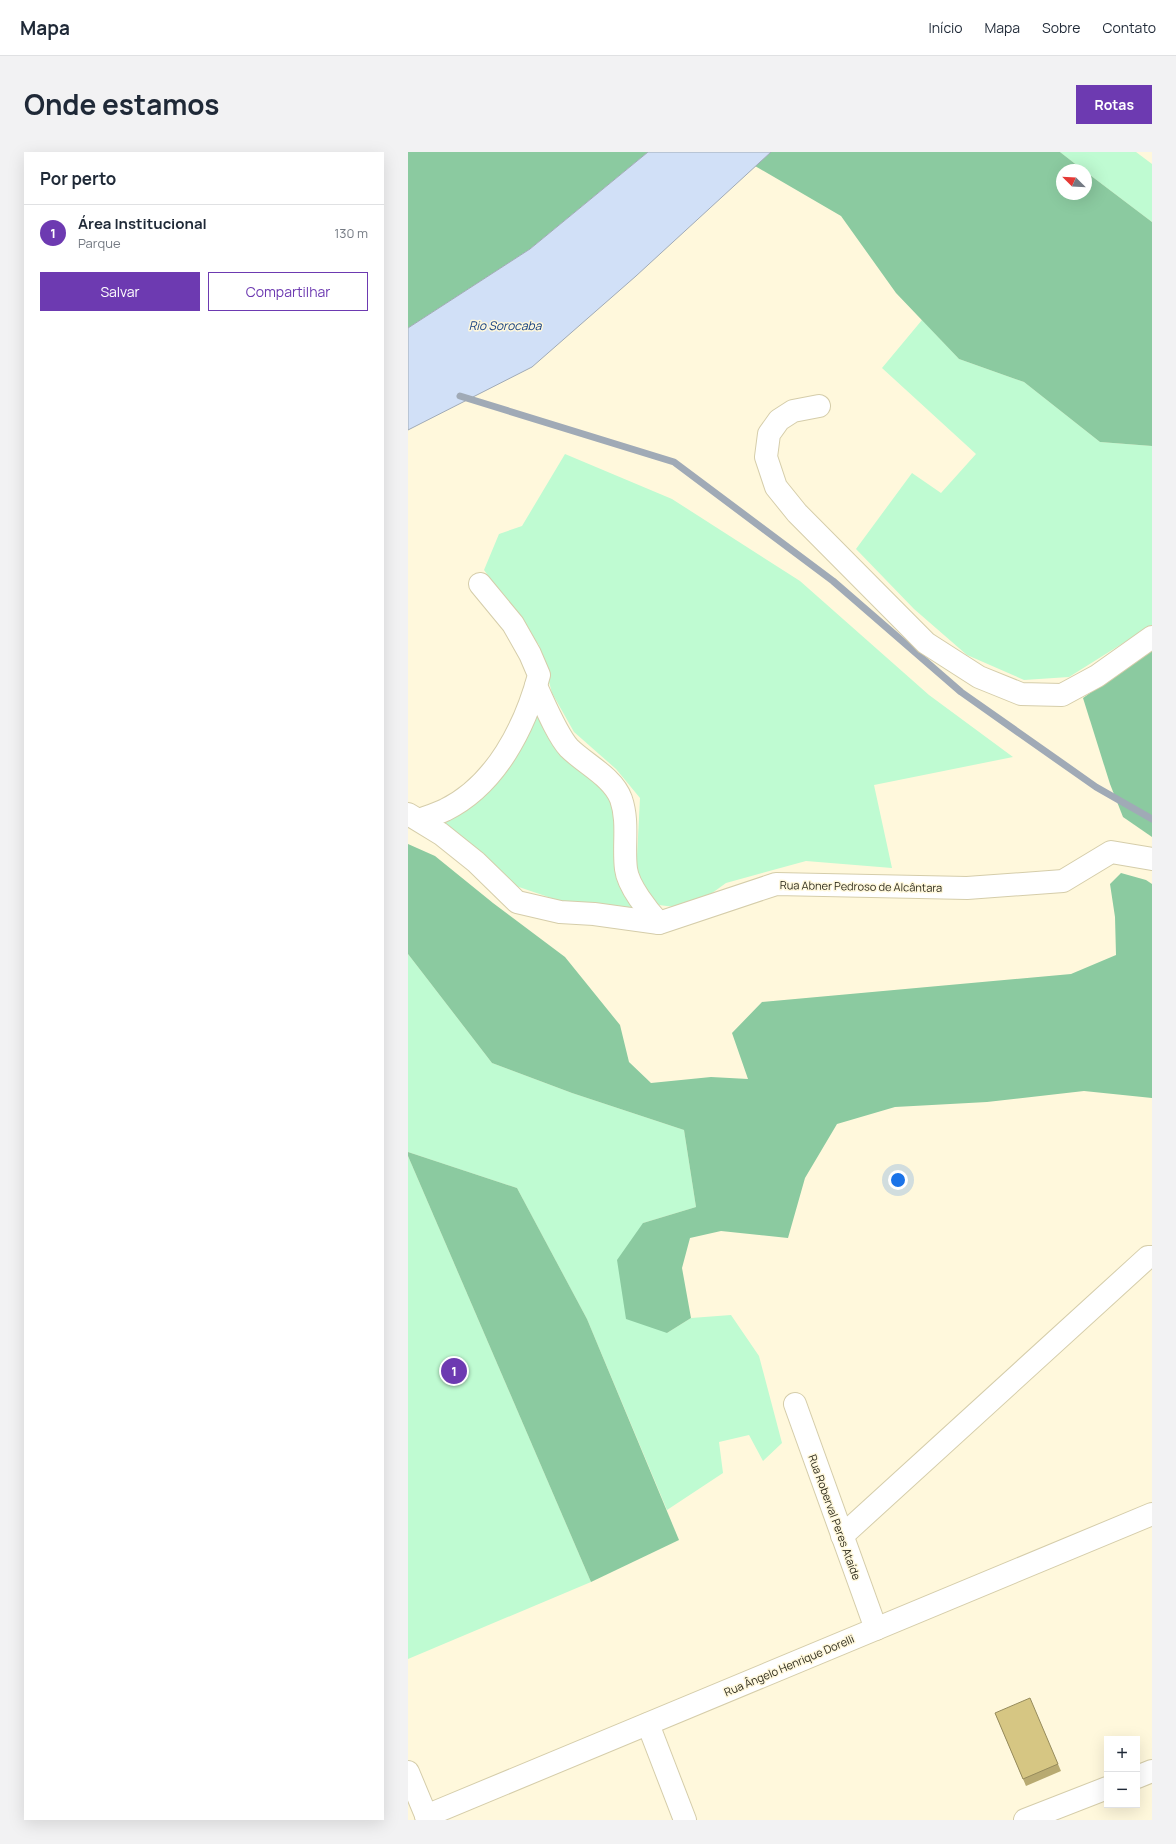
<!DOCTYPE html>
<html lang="pt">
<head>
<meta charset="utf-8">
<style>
	body { margin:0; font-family:Manrope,sans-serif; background:#f2f2f3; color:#1f2937 }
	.controls { position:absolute; right:12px; bottom:12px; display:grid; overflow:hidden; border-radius:0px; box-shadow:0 4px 16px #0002 }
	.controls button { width:36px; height:36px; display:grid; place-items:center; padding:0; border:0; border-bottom:1px solid #e0e1e3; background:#fff; color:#1f2937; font:20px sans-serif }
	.compass { position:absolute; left:648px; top:12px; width:36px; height:36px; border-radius:50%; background:#fff; box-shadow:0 4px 16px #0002; rotate:294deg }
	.you { position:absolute; left:490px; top:1028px; width:14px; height:14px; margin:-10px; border:3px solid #fff; border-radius:50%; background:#1a73e8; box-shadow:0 0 0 6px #1a73e833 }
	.badge { display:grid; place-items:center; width:26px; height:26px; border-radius:50%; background:#6d3ab1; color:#fff; font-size:13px; font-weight:700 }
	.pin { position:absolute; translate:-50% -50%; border:2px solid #fff; box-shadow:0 1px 4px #0006 }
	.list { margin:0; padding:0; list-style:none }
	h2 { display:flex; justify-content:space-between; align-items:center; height:52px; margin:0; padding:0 16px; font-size:17px }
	h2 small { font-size:13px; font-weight:400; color:#747a83 }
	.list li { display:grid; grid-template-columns:26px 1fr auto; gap:12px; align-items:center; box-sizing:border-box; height:56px; padding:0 16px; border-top:1px solid #e0e1e3 }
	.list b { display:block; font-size:15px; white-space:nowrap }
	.list p { margin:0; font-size:13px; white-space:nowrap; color:#747a83 }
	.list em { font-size:13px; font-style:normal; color:#747a83 }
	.actions { display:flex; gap:8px; padding:12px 16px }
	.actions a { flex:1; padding:9px 0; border:1px solid #6d3ab1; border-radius:0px; text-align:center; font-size:14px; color:#6d3ab1 }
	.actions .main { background:#6d3ab1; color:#fff }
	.map { position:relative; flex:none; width:744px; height:1668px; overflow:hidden; border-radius:0px }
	header { display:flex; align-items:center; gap:24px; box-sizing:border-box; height:56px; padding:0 20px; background:#fff; border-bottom:1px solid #e0e1e3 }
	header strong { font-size:19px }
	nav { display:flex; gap:22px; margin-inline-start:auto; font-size:14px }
	.intro { display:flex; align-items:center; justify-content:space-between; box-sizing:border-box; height:96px; padding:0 24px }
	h1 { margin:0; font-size:28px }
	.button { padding:10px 18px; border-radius:0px; background:#6d3ab1; color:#fff; font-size:14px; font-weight:700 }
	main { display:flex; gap:24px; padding:0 24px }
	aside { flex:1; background:#fff; border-radius:0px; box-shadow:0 4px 16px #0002 }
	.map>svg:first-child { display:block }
	.green { fill:#bffbd2 }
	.forest { fill:#8bcaa0 }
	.water { fill:#d1e0f7; stroke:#a0aab6 }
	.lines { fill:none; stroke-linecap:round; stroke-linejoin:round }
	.stream { stroke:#a0aab6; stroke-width:7 }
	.minor-casing { stroke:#d5cdaa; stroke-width:24 }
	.minor { stroke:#fff; stroke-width:22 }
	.wall { fill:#b8aa71 }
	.building { fill:#d6c683; stroke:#968b5c }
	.labels { text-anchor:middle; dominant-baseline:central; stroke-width:3; stroke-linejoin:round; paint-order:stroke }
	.street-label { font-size:11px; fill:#2e2b1d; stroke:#fff8dc }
	.water-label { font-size:12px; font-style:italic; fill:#184282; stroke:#fff8dc }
</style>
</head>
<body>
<header>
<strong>Mapa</strong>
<nav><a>Início</a><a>Mapa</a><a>Sobre</a><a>Contato</a></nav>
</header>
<div class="intro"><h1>Onde estamos</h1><a class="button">Rotas</a></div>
<main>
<aside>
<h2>Por perto<small></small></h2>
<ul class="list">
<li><span class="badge">1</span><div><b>Área Institucional</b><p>Parque</p></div><em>130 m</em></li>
</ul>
<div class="actions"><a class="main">Salvar</a><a>Compartilhar</a></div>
</aside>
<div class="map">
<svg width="744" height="1668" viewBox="0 0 744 1668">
	<rect width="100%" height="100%" fill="#fff8dc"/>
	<g class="green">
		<path d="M652,0H728L744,12V70L678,20V18H675Z"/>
		<path d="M514,168L551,207L616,230L692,290L744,294V473L661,525L616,528L559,503L506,457L448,397L504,321L533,341L568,302L474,216Z"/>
		<path d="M157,302L264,347L392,429L521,543L605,605L466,633L484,716L398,709L318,731L282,757L251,753L228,724L232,646L208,617L166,580L144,541L131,493L76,418L91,382L114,374Z"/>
		<path d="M131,553L205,646L235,762L155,750L105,733L28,670Z"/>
		<path d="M0,802L84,911L164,941L276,978L288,1055L235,1071L259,1181L283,1166L323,1163L351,1204L374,1291L355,1309L341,1283L311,1290L315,1321L259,1358L179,1167L109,1036L0,1000Z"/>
		<path d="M0,1004L183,1430L0,1507Z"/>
	</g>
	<g class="forest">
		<path d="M0,0H240L122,97L0,176Z"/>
		<path d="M363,0H652L675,18H654V42H678V20L744,70V294L692,290L616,230L551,207L488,141L433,64L347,14Z"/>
		<path d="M744,497V685L715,665L702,632L675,546Z"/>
		<path d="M0,692L27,704L85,751L157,805L212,873L221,910L243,931L303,925L340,927L324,881L354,850L663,822L708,803L707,765L702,732L713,721L738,728L744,732V946L676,939L579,950L487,955L429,972L397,1026L380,1086L313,1079L282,1086L274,1116L283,1166L259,1181L218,1167L209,1108L235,1071L288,1055L276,978L164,941L84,911L0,802Z"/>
		<path d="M0,1000L109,1036L179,1167L271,1388L183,1430L0,1004Z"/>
	</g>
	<path class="water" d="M240,0H363L228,124L124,215L0,278V176L122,97Z"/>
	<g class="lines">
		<path class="stream" d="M52,244L266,310L425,429L553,540L688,635L744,667"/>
		<defs>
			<g id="minor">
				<path d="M411,254L385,259L371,268L361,282L358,305L368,335L389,361L518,491L571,525L613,542L654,543L689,524L744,485"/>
				<path d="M128,534C136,551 149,583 161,596C177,612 205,625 213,647C221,670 215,694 218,717C220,734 240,759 251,771"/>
				<path d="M0,662L33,682L68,710L109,750L152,760L186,762L251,771L368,732L559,736L655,729L703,700L744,707"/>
				<path d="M11,668C19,665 28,662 37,658C88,633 117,575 131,523L122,502L105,472L72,432"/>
				<path d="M387,1252L468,1477"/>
				<path d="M434,1384L740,1105H744"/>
				<path d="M240,1572L277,1668"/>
				<path d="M0,1620L20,1668"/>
				<path d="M729,1625L744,1619"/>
				<path d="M18,1664L744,1362"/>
				<path d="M617,1668L699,1636"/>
			</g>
		</defs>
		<use href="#minor" class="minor-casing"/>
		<use href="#minor" class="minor"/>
	</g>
	<path class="wall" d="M587,1561L650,1612L653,1619L618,1634Z"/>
	<path class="building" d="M622,1546L650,1612L615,1627L587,1561Z"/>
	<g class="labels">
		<g class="street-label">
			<text transform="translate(453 734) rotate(1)">Rua Abner Pedroso de Alcântara</text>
			<text transform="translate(427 1365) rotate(70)">Rua Roberval Peres Ataíde</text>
			<text transform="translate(381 1513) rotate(-23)">Rua Ângelo Henrique Dorelli</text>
		</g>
		<g class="water-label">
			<text x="97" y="173">Rio Sorocaba</text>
		</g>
	</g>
</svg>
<div class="controls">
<button>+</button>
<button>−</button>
</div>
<svg class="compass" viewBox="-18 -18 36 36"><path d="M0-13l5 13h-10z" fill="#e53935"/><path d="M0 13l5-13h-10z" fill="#747a83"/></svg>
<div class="you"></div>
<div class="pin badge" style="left:46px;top:1219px">1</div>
</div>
</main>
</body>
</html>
